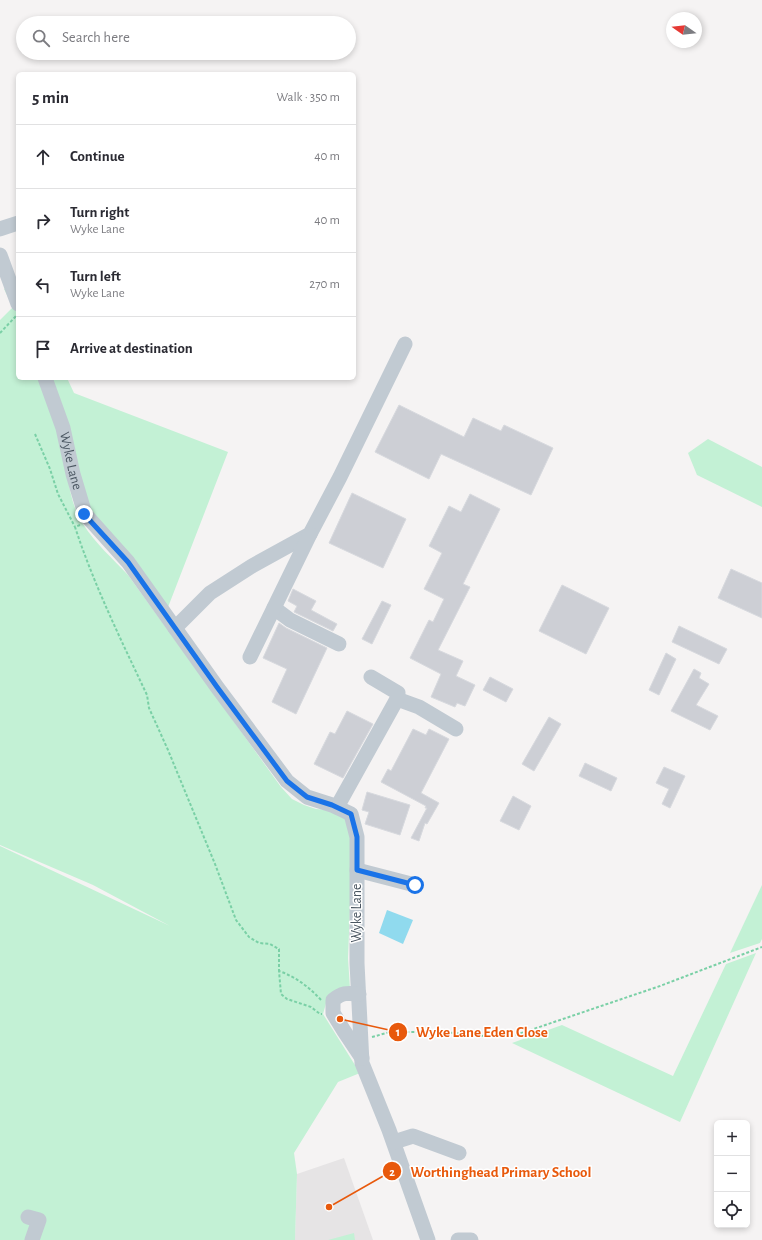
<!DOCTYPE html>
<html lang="en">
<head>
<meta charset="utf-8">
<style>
	body { margin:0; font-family:"Alegreya Sans",sans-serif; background:#f2f2f3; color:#2b2b33 }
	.controls { position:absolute; right:12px; bottom:12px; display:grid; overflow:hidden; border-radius:6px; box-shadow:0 2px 6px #0003 }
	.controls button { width:36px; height:36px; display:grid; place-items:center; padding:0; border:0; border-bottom:1px solid #e1e1e2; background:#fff; color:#2b2b33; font:20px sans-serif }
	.compass { position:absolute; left:666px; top:12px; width:36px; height:36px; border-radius:50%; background:#fff; box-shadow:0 2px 6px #0003; rotate:284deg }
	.stop { position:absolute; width:12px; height:12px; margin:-9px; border:3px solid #1a73e8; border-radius:50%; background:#fff }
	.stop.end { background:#1a73e8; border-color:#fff; box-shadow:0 1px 4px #0008 }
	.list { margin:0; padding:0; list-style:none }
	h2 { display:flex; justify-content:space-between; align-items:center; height:52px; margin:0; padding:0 16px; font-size:17px }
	h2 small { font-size:13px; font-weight:400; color:#7c7c81 }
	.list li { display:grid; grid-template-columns:26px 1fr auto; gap:12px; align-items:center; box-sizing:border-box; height:64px; padding:0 16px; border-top:1px solid #e1e1e2 }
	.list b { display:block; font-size:15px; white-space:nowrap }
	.list p { margin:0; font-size:13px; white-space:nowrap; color:#7c7c81 }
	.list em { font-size:13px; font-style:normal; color:#7c7c81 }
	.icon { flex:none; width:22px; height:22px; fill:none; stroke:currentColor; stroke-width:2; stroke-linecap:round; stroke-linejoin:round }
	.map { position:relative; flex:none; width:762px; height:1240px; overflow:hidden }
	.search { position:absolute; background:#fff; box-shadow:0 2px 6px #0003; left:16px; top:16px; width:340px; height:44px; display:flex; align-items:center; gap:10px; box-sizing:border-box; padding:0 14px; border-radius:22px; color:#7c7c81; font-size:15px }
	.panel { position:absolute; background:#fff; box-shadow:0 2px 6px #0003; left:16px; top:72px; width:340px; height:308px; border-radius:6px }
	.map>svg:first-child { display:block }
	.education { fill:#e6e4e5 }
	.green { fill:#c3f1d5 }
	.water { fill:#90daee }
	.building { fill:#cdcfd5; stroke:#d7d9de }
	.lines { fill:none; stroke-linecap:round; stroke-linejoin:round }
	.path { stroke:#7ad0a6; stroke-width:2; stroke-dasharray:3 2; stroke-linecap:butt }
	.minor { stroke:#c1cad2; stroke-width:15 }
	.route { stroke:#1a73e8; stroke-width:5 }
	.labels { text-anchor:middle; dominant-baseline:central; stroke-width:3; stroke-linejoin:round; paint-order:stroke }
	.street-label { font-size:14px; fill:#4a5661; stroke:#fff }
	.leader { fill:none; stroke:#e8590c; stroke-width:1.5 }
	.callout-dot { fill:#e8590c; stroke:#fff; stroke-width:1.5 }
	.mark-label { font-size:12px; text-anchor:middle; font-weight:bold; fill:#fff }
	.callout-label { font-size:15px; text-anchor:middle; font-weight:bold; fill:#e8590c; stroke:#fff; stroke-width:3; stroke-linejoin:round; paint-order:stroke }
</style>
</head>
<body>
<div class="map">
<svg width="762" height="1240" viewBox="0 0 762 1240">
	<rect width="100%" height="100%" fill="#f5f3f3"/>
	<path class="education" d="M344,1158L373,1240H295L297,1174Z"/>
	<g class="green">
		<path d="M7,287L18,306V378H67L74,393L228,452L165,615L85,514L67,474C70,491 73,509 83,524C95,543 113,559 128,575L281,787L292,799L304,805L316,809L328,810L344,816L351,833V883L348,958L350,989L327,1000L323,1014L360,1073L338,1082L294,1153L297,1174L295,1240H0V846L170,926L93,885L0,845V320L13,307L4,289Z"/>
		<path d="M708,439L762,467V507L697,475L688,453Z"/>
		<path d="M762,885V939L760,943L730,953Z"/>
		<path d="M756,953L680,1122L512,1043L562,1025L673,1076L726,964Z"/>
		<path d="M354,1233L355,1240H328Z"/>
	</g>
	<path class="water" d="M387,910L413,920L403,944L379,933Z"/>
	<g class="building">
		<path d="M399,405L464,437L473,418L501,431L504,425L553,448L531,495L441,454L429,479L375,452Z"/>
		<path d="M352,493L406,519L383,568L329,543Z"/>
		<path d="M470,494L500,509L463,584L470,587L438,650L463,661L456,676L475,685L465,706L457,703L455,707L431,697L441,674L410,658L429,620L433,622L444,599L424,589L442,553L429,546L449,506L461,512Z"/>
		<path d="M731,569L762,583V618L718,598Z"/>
		<path d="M562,585L609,608L586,654L539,631Z"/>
		<path d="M293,589L316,601L311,610L337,624L333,631L294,612L297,606L288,601Z"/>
		<path d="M382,601L391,605L372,644L362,639Z"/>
		<path d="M279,623L286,628L327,648L296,714L272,702L287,669L263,658Z"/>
		<path d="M679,626L727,649L719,664L672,642Z"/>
		<path d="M666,653L676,659L659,695L649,690Z"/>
		<path d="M694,669L701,673L699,678L709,684L696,705L718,716L710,730L671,711Z"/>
		<path d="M490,677L513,689L506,702L483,690Z"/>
		<path d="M347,711L373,724L343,778L314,764L330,732L335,734Z"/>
		<path d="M549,717L561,724L534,771L522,764Z"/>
		<path d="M413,729L426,735L429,729L449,739L421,793L439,803L427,824L425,823L419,841L411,838L427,808H425L426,806L381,782L388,769L391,771Z"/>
		<path d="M585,763L617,778L611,791L579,776Z"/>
		<path d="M664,767L685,776L670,808L662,804L669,789L656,783Z"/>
		<path d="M367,792L410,805L400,835L365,824L369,812L362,810Z"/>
		<path d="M513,796L531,806L519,830L500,821Z"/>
	</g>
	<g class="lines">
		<g class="path">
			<path d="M0,333L17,315"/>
			<path d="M35,434L50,469L58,494L75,527"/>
			<path d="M80,525L75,527C94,585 121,640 147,695L149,708L168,750L215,864L236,920L249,937L259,943L270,944L279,949V971"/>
			<path d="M321,1000C309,987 296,977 279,971L281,994L287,999L311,1007L320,1014H322"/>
			<path d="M372,1037L390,1032H426L434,1031L484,1036L499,1035L510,1037L660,986L762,947"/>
		</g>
		<g class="minor">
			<path d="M0,229L18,223"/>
			<path d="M0,255L18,304"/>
			<path id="s1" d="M45,378L63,428L73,474L85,514L128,562L217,687L287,781L307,797L332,805L351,814L357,837V963L362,1063L389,1130L428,1240"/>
			<path d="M274,608L290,620L339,644"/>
			<path d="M175,628L210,593L252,566L310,534L340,477L405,344"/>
			<path d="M250,657L310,534"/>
			<path d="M397,699L419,707L456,729"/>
			<path d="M337,807L397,699L398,693L371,677"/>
			<path d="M357,870L415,885"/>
			<path d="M359,994C347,993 343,992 333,1000V1013L344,1031L362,1058"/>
			<path d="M394,1142L413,1136L459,1153"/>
			<path d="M28,1217L39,1220L32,1240"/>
			<path d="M458,1240H471"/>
		</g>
	</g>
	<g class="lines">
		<path class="route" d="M84,514L128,562L217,687L287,781L307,797L332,805L351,814L357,837V870L415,885"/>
	</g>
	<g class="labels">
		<g class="street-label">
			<text stroke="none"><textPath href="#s1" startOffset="87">Wyke Lane</textPath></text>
			<text transform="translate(357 913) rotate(-90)">Wyke Lane</text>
		</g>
	</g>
	<path class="leader" d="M340 1019L398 1032M329 1207L392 1171"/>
	<g class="callout-dot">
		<circle cx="340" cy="1019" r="4"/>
		<circle cx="329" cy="1207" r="4"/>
		<circle cx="398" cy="1032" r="10"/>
		<circle cx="392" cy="1171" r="10"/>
	</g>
	<g class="mark-label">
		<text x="398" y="1036">1</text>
		<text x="392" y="1176">2</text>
	</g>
	<g class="callout-label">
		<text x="482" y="1037">Wyke Lane Eden Close</text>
		<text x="501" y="1177">Worthinghead Primary School</text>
	</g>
</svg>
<div class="controls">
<button>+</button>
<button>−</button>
<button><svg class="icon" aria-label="locate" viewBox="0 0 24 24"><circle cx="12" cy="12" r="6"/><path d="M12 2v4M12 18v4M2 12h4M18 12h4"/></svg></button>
</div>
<svg class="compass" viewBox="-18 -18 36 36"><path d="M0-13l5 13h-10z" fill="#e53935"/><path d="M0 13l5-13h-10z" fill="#7c7c81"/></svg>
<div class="stop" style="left:415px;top:885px"></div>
<div class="stop end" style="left:84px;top:514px"></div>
<div class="search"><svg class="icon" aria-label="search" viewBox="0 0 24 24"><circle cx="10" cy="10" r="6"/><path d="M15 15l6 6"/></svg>Search here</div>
<section class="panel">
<h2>5 min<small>Walk · 350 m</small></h2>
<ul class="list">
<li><svg class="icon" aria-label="ahead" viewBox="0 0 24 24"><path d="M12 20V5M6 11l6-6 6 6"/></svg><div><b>Continue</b></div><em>40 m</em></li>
<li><svg class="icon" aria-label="right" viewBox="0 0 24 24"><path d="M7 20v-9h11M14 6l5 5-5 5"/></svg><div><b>Turn right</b><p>Wyke Lane</p></div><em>40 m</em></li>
<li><svg class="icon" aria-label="left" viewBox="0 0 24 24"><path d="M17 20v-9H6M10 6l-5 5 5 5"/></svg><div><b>Turn left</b><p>Wyke Lane</p></div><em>270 m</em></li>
<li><svg class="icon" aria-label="arrive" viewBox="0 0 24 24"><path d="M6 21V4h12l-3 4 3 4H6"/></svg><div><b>Arrive at destination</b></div></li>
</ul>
</section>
</div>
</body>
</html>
